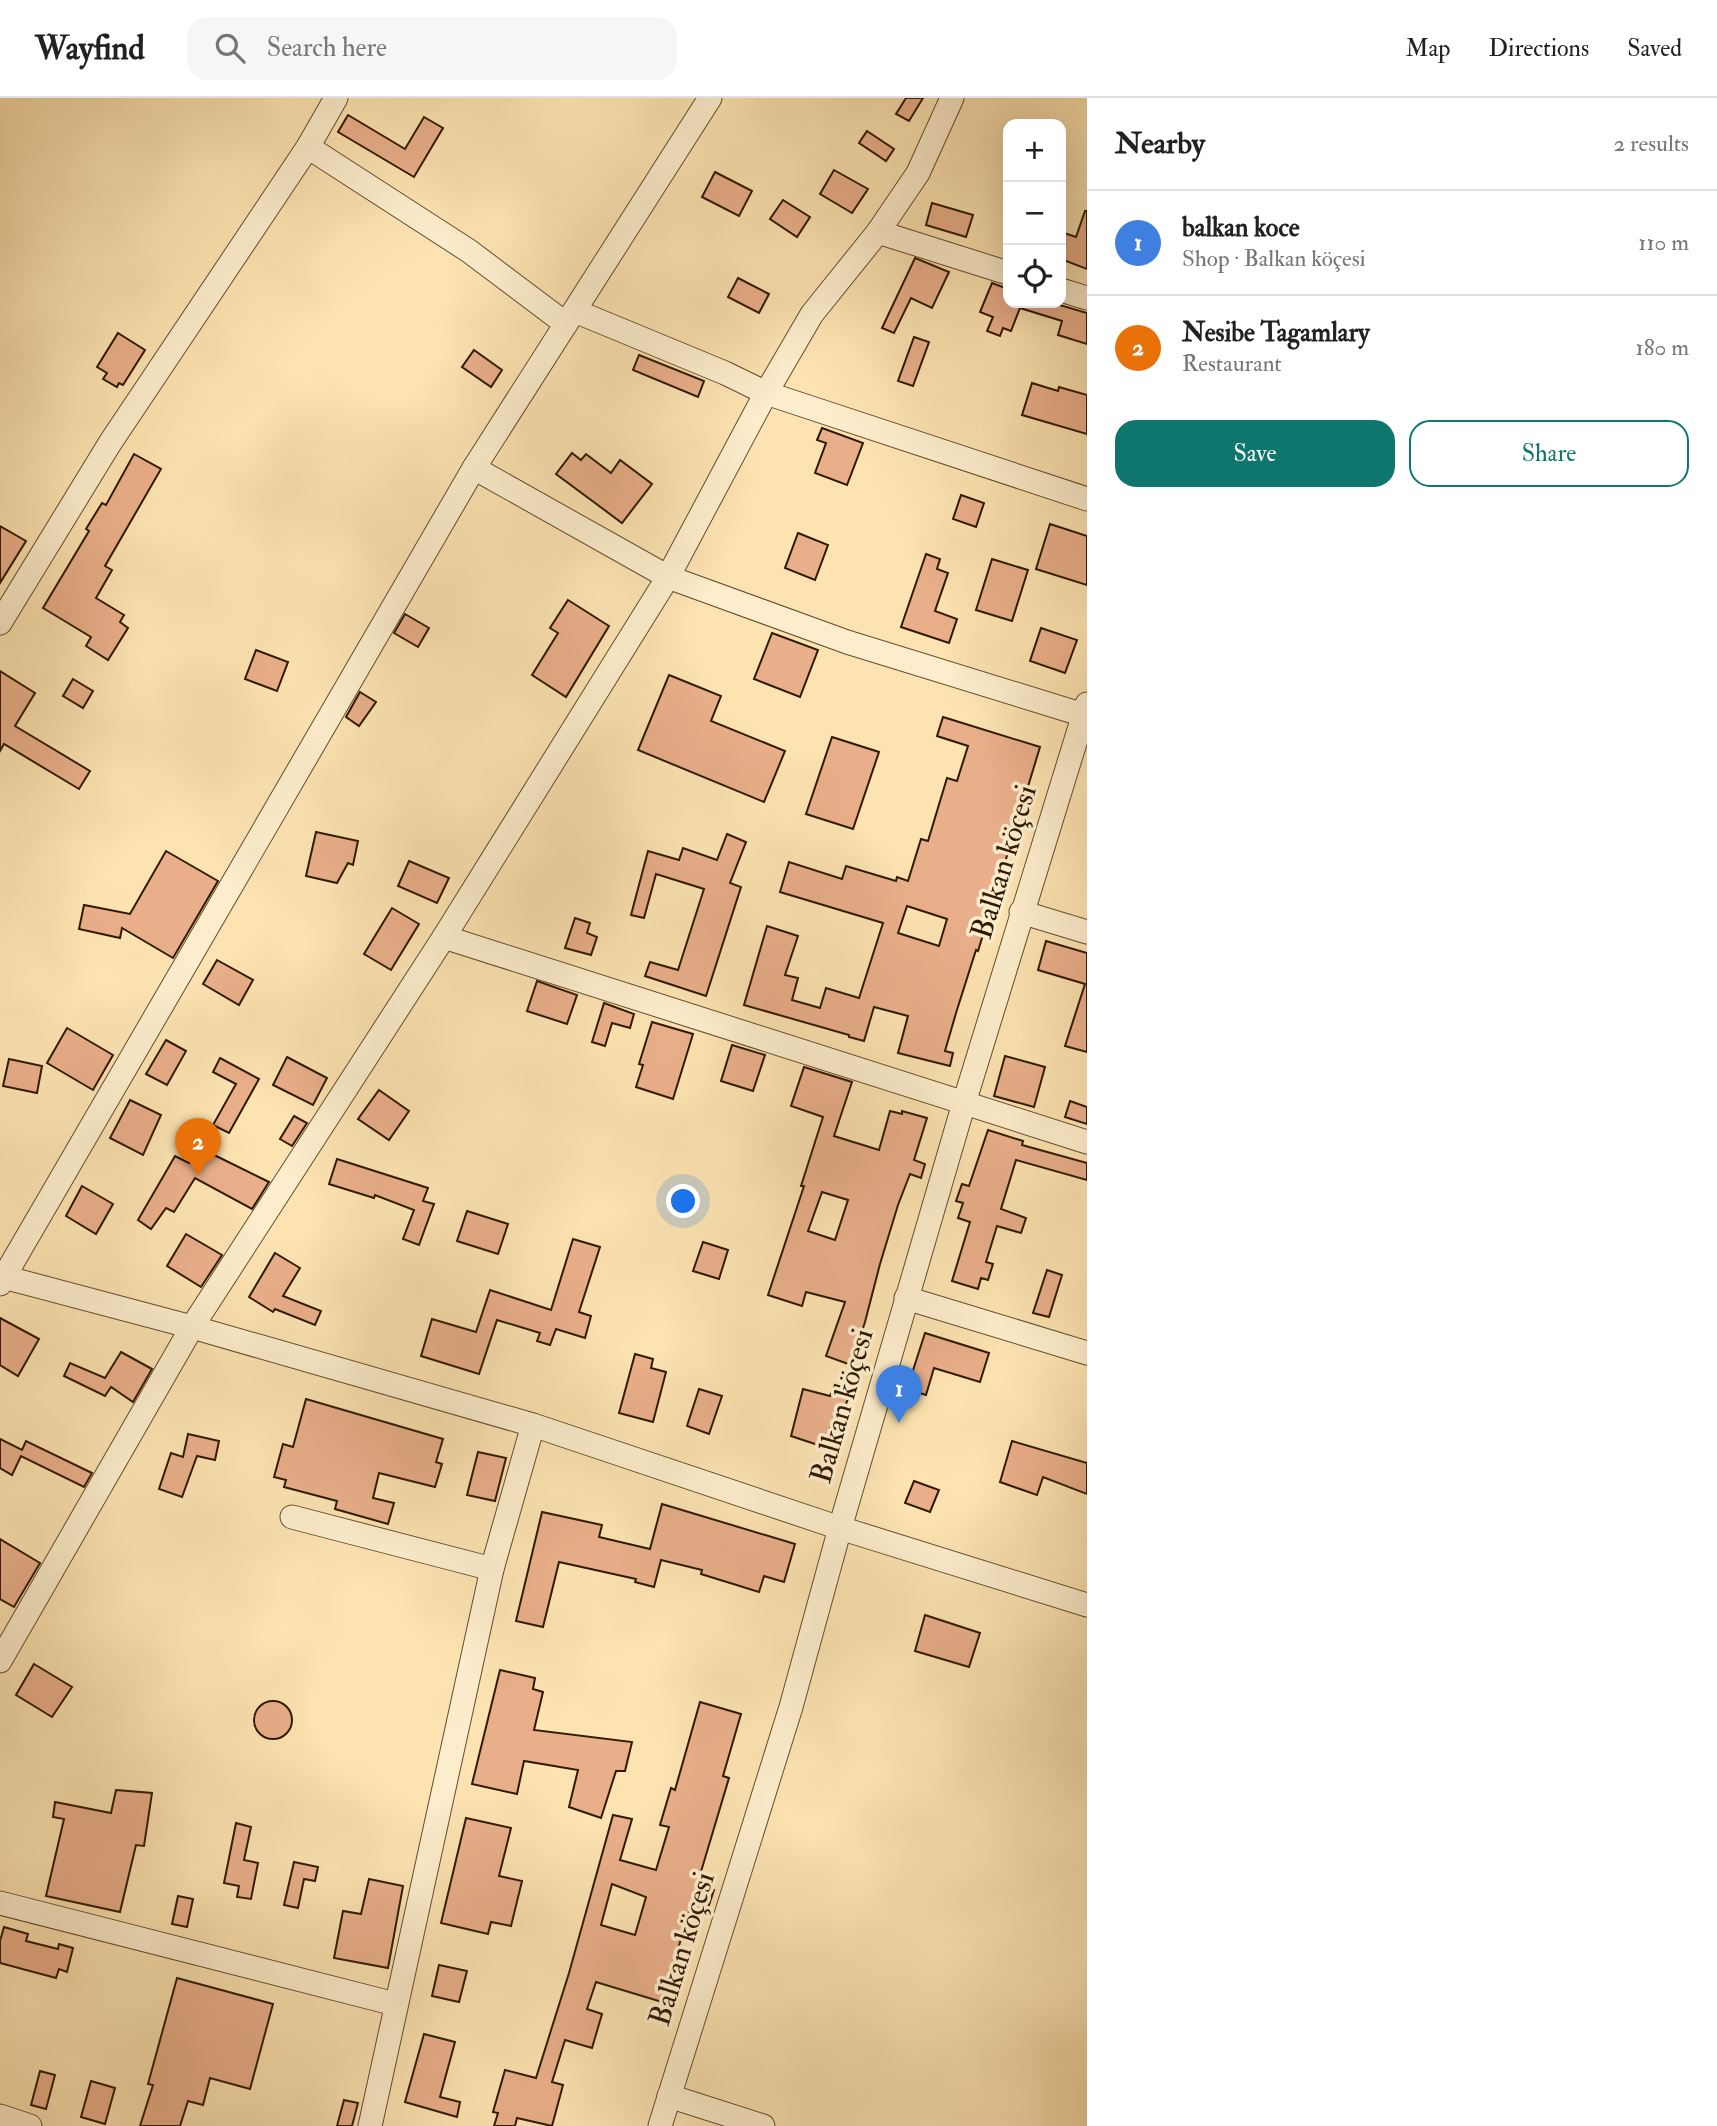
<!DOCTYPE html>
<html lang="en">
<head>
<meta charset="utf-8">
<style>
	body { margin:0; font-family:"IM FELL Double Pica",serif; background:#f6f6f6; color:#222 }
	.controls { position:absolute; right:21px; top:21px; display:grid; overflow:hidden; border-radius:14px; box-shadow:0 7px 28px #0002 }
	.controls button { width:63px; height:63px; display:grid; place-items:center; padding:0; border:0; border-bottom:2px solid #e0e0e0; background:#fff; color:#222; font:35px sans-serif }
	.you { position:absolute; left:684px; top:1104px; width:24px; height:24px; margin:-18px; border:5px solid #fff; border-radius:50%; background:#1a73e8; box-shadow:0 0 0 10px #1a73e833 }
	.badge { display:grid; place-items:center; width:46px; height:46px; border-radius:50%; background:#0f766e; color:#fff; font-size:23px; font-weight:700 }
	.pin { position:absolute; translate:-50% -58px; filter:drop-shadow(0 2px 4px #0008) }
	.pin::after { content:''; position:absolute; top:37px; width:24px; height:21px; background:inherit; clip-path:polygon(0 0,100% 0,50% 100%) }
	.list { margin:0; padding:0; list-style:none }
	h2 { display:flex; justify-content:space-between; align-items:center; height:91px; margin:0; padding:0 28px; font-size:30px }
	h2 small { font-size:23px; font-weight:400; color:#767676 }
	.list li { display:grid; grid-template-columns:46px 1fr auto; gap:21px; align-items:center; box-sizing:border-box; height:105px; padding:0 28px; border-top:2px solid #e0e0e0 }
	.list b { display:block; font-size:26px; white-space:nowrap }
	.list p { margin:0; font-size:23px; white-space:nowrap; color:#767676 }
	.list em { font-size:23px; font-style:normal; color:#767676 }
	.actions { display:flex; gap:14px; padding:21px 28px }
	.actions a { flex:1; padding:16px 0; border:2px solid #0f766e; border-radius:21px; text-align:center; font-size:24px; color:#0f766e }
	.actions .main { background:#0f766e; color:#fff }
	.icon { flex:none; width:38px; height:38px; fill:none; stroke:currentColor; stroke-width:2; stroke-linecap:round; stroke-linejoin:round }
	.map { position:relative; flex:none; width:1087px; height:2028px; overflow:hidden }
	header { display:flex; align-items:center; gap:42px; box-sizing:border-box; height:98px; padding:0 35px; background:#fff; border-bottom:2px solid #e0e0e0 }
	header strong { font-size:33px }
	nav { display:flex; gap:38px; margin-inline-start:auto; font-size:24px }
	.search { width:490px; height:63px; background:#f6f6f6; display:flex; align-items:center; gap:18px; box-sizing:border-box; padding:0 24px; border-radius:21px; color:#767676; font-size:26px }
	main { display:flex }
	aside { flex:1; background:#fff }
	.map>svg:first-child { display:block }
	.building { fill:#e9af8a; stroke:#2f1a00; stroke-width:2; fill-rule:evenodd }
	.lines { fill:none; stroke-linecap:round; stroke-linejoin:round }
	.minor-casing { stroke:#624c2c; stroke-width:25 }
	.minor { stroke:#fdedcc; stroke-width:23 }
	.labels { text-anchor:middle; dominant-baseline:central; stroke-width:7; stroke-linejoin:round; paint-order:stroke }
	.street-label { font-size:30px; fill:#2f1a00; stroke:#fdedcc }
</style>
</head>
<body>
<header>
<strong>Wayfind</strong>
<div class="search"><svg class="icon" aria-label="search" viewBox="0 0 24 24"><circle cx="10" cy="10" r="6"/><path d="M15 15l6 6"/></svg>Search here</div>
<nav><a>Map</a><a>Directions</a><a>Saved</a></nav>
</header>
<main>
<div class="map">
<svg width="1087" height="2028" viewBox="0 0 1087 2028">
	<rect width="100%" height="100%" fill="#fce3b1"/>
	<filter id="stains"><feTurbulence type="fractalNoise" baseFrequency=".00286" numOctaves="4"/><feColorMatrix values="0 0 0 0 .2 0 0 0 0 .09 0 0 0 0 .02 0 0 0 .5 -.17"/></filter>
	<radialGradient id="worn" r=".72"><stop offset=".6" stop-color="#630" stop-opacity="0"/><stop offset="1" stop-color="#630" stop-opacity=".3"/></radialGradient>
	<g class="building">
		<path d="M906,0H923L909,23L896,16Z"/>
		<path d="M348,17L405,51L424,19L443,30L414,79L338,34Z"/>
		<path d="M867,33L894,51L886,63L859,45Z"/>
		<path d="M834,72L868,91L852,115L820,96Z"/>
		<path d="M715,74L752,93L739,118L702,99Z"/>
		<path d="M783,102L810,119L797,139L770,121Z"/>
		<path d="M932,105L973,117L966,139L926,127Z"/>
		<path d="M1085,113H1087V171L1061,161V134L1076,139Z"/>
		<path d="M915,160L949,174L932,210L911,200L894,235L882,230Z"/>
		<path d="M738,180L769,196L759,215L728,199Z"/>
		<path d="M992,185L1008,191V205H1053L1087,215V246L1058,237L1062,223L1020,210L1011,233L1003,230L1000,238L987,233L993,219L980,214Z"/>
		<path d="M118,235L145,252L123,287L119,285L117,289L103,281L107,275L97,269Z"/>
		<path d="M914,239L929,244L913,288L898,283Z"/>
		<path d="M474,252L502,272L491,289L462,269Z"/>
		<path d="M639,257L704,283L698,299L633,272Z"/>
		<path d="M1032,285L1058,293L1059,289L1087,297V336L1022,317Z"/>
		<path d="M822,330L863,345L847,387L815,375L826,345L817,342Z"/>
		<path d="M572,355L581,362L586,356L611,375L620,362L652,386L622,425L556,376Z"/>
		<path d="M134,356L161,371L105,468L112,472L96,500L124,517L120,524L128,530L108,562L86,548L91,539L43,510L89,433L86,431L102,405L106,407Z"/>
		<path d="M961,397L984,405L976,429L953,421Z"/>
		<path d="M1050,426L1087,438V487L1036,471Z"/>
		<path d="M0,428L26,443L0,485Z"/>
		<path d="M798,435L828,447L815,482L785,470Z"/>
		<path d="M926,456L940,461L937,471L948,475L935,513L957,521L949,545L901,529Z"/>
		<path d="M992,461L1028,472L1012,523L976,512Z"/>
		<path d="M568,502L609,528L566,599L532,577L558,535L550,530Z"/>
		<path d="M405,516L429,530L418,549L394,535Z"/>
		<path d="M1041,530L1077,542L1065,575L1030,563Z"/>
		<path d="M772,535L818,552L800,599L754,581Z"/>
		<path d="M256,552L288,564L277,593L245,581Z"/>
		<path d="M0,573L35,595L15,628L90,673L79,691L4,646L0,653Z"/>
		<path d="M669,577L721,598L711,623L785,653L764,704L638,652Z"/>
		<path d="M73,581L93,593L83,610L63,598Z"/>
		<path d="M360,594L376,604L359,628L346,619Z"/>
		<path d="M943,619L1040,649L978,853L976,852L956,915L945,953L953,955L950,968L898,955L908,918L874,909L864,943L849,939V937L744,907L767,828L798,838L785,877L798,880L792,902L820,910L826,890L859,900L883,825L780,794L789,764L842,781L846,768L896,783L897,779L908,783L921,741L928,743L947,680L957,683L968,648L937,638ZM907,808L947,821L939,848L898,835Z"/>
		<path d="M832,639L879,654L853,731L806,716Z"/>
		<path d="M316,734L358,743L353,767L348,765L337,785L306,778Z"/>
		<path d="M727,736L746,744L730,785L741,789L706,898L645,878L650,864L678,872L704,791L656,776L644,820L631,817L648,753L679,762L683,750L717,762Z"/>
		<path d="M166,753L218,783L173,860L122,830L120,840L79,831L84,807L130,816Z"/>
		<path d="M409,763L449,780L437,805L398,788Z"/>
		<path d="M392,810L419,826L391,872L364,856Z"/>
		<path d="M575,820L590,825L587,835L597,839L591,857L565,850Z"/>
		<path d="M1046,843L1087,855V954L1065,948L1085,886L1038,872Z"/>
		<path d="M217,862L253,882L239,907L203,886Z"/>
		<path d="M537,883L577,897L567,926L527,913Z"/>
		<path d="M604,905L634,916L630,930L612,925L605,948L592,944Z"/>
		<path d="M652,924L693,936L673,1001L636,989L643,967L639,966Z"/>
		<path d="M67,930L113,957L93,992L47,965Z"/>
		<path d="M166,942L186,953L167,987L146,976Z"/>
		<path d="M732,947L765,957L753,993L721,983Z"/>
		<path d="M1005,958L1045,969L1034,1009L994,998Z"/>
		<path d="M287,959L327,980L313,1007L273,987Z"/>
		<path d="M220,960L259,981L229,1035L213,1027L236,986L213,974Z"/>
		<path d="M9,961L42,968L37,995L3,988Z"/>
		<path d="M804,969L852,984L834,1038L879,1052L890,1013L902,1016V1013L927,1020L914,1062L925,1066L921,1080L910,1076L898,1107L880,1166L865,1224L851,1267L826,1258L845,1204L806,1194L802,1208L768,1197L804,1088H801L823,1019L791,1008ZM822,1094L848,1102L835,1142L808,1133Z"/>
		<path d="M379,992L409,1013L389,1042L358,1021Z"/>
		<path d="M130,1002L161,1017L143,1057L110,1040Z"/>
		<path d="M1070,1003L1087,1009V1026L1065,1019Z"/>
		<path d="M294,1018L307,1025L292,1048L280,1041Z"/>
		<path d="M988,1032L1023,1043L1022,1047L1087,1065V1082L1016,1062L1001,1111L1026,1120L1021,1135L997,1128L986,1164L993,1166L988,1182L981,1180L978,1191L952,1183L970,1124L958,1120L963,1105L956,1103L962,1086L969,1088Z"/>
		<path d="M198,1049L269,1084L252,1111L195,1080L174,1114L166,1110L151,1131L138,1122L175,1058L189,1065Z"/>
		<path d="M337,1061L428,1090L423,1103L434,1106L419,1147L403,1141L414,1112L375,1097L374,1100L329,1086Z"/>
		<path d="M82,1088L113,1106L96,1136L66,1118Z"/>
		<path d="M467,1113L508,1126L498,1156L457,1143Z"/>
		<path d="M186,1136L222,1157L201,1189L167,1168Z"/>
		<path d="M573,1141L600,1149L579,1214L591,1218L585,1240L556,1231L550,1247L537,1243L540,1235L497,1222L479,1276L421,1258L432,1221L476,1234L490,1192L551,1212Z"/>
		<path d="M703,1144L728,1152L719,1181L693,1173Z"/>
		<path d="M275,1155L300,1170L283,1198L321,1213L315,1227L275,1211L273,1214L249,1199Z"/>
		<path d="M1047,1172L1062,1177L1049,1219L1033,1215Z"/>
		<path d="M0,1220L39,1241L18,1278L0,1267Z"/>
		<path d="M925,1235L989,1255L980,1284L934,1270L926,1297L907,1291Z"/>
		<path d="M121,1254L152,1271L133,1304L111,1289L105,1298L64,1278L70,1265L105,1280Z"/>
		<path d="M635,1256L653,1261L651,1270L666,1274L653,1324L619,1315Z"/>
		<path d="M835,1287L851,1292L839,1326L832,1324L824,1349L791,1338L803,1291L830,1298Z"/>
		<path d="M699,1291L722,1298L709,1336L687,1328Z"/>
		<path d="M306,1301L443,1341L436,1364L442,1366L435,1389L379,1375L373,1400L394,1405L388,1426L335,1411L337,1403L284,1389L286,1382L274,1379L283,1346L293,1349Z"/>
		<path d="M188,1336L219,1343L215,1362L197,1358L182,1399L159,1391L171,1355L183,1359Z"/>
		<path d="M0,1341L22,1352L26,1343L92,1375L84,1389L21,1358L12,1377L0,1370Z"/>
		<path d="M1012,1343L1087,1365V1396L1043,1379L1037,1397L1000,1384Z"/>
		<path d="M478,1354L506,1360L495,1403L467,1397Z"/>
		<path d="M914,1383L939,1392L930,1414L905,1405Z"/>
		<path d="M662,1406L795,1446L784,1484L764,1478L759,1494L701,1476L702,1472L661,1462L654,1489L635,1484L636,1481L559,1464L543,1529L516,1523L542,1414L602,1427L599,1439L650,1451Z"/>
		<path d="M0,1441L40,1465L14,1509L0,1501Z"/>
		<path d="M925,1517L980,1535L969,1569L915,1553Z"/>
		<path d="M34,1566L72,1589L52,1619L16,1597Z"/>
		<path d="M500,1572L535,1580L533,1591L543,1594L534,1632L632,1644L625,1673H616L601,1720L569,1709L578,1672L524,1663L517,1696L472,1686Z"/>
		<circle cx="273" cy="1622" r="19"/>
		<path d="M700,1604L741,1616L723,1678L729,1680L697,1787L714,1792L706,1816L690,1811L662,1904L596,1884L587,1911L602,1916L592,1950L565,1942L552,1984L563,1987L552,2028L517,2020L515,2028H494L498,2015L493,2014L505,1972L536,1980L569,1875L613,1717L632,1721L620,1762L656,1772L669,1729L660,1727L671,1690L675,1692ZM612,1786L646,1799L635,1837L601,1827Z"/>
		<path d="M116,1692L152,1695L144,1748L136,1747L120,1814L46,1798L64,1721L53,1719L55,1704L111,1715Z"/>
		<path d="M466,1720L511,1730L499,1778L522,1783L511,1828L491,1824L488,1836L441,1825Z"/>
		<path d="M236,1725L251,1729L244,1762L258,1765L251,1801L237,1799L239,1788L224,1785Z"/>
		<path d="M294,1764L318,1769L315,1783L304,1781L298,1810L284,1807Z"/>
		<path d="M369,1781L403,1788L388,1870L334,1860L343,1813L361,1816Z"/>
		<path d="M178,1798L193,1801L187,1829L172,1826Z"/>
		<path d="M4,1829L28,1836L26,1843L58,1851L59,1846L73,1850L67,1874L59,1871L56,1880L0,1865V1843Z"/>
		<path d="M439,1867L467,1873L459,1904L432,1898Z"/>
		<path d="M177,1880L273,1906L250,1991L210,1980L203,2007L188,2003L180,2028H140L153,1987L148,1986Z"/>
		<path d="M424,1936L455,1944L440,1999L460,2004L457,2019L405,2004Z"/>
		<path d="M40,1973L55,1977L46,2011L31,2007Z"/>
		<path d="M91,1983L115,1990L105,2026L81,2019Z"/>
		<path d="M344,2002L358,2005L352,2028H337Z"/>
	</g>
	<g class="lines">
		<defs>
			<g id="minor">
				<path d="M308,49L469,153L566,226"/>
				<path d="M878,134L1008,175"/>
				<path d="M1061,192L1087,200"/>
				<path d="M575,213L725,275L766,295L1087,401"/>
				<path d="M474,370L668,479L847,544L1087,618"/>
				<path d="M0,525L110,345L308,49L336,0"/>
				<path d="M1021,814L1087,834"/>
				<path d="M444,839L1087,1044"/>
				<path d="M0,1178L192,1229L533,1327"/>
				<path d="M0,1186L474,370L710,0"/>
				<path d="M906,1200L1087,1255"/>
				<path d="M292,1419L492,1471"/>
				<path d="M0,1563L192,1229L444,839L668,479L766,295L812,216L878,134L918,75L952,0"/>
				<path d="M0,1805L395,1906"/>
				<path d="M669,1998L763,2028"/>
				<path d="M0,2018L30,2028"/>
				<path d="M370,2028L492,1471L533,1327L840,1430L1087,1507"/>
				<path d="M660,2028L791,1609L840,1430L964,1005L1087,606"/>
			</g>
		</defs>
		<use href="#minor" class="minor-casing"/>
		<use href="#minor" class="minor"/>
	</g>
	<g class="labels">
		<g class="street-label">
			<text transform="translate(1004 764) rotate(-73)">Balkan köçesi</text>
			<text transform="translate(842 1308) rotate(-74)">Balkan köçesi</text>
			<text transform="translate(682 1851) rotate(-73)">Balkan köçesi</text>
		</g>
	</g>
	<rect width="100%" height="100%" filter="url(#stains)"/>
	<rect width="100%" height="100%" fill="url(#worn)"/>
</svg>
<div class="controls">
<button>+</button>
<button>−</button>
<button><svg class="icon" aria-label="locate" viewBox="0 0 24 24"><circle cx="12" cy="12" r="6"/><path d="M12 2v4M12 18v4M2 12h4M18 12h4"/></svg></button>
</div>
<div class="you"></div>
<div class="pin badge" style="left:899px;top:1325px;background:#3f7fe0">1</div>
<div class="pin badge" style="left:198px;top:1078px;background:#e8710a">2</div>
</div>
<aside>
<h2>Nearby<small>2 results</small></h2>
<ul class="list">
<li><span class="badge" style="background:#3f7fe0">1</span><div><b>balkan koce</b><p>Shop · Balkan köçesi</p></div><em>110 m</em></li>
<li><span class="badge" style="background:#e8710a">2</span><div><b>Nesibe Tagamlary</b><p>Restaurant</p></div><em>180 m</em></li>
</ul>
<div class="actions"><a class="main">Save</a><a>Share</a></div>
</aside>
</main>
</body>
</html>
